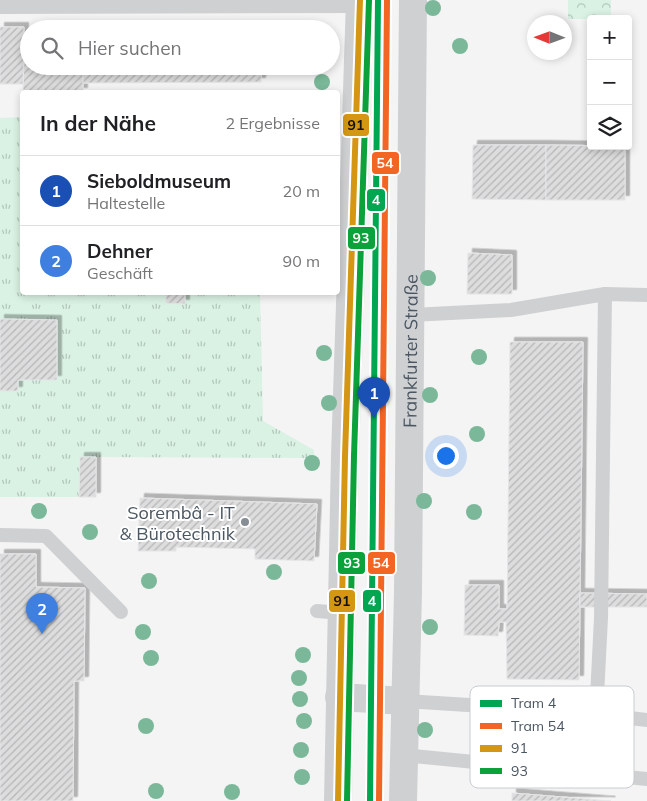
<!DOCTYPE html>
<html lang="de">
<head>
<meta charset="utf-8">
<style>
	body { margin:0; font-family:Mulish,sans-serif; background:#f6f6f6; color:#202124 }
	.controls { position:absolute; right:15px; top:15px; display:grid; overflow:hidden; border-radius:5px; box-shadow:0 2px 8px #0003 }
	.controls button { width:45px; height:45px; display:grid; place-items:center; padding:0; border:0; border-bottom:1px solid #e0e0e0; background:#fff; color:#202124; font:25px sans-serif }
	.compass { position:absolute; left:527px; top:15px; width:45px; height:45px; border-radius:50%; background:#fff; box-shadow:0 2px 8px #0003; rotate:271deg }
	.you { position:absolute; left:445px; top:455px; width:18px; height:18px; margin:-12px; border:4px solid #fff; border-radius:50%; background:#1a73e8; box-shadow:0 0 0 8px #1a73e833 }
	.badge { display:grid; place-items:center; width:32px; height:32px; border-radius:50%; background:#d93025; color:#fff; font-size:16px; font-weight:700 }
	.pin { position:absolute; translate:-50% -41px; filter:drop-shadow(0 1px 2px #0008) }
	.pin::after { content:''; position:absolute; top:26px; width:18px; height:15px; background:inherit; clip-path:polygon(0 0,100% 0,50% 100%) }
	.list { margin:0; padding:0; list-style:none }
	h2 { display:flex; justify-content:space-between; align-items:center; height:65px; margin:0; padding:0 20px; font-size:21px }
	h2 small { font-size:16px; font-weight:400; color:#757577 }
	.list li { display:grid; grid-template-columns:32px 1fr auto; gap:15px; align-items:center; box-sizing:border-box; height:70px; padding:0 20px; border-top:1px solid #e0e0e0 }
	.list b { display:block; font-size:19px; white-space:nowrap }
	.list p { margin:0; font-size:16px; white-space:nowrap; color:#757577 }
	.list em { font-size:16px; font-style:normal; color:#757577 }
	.icon { flex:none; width:28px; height:28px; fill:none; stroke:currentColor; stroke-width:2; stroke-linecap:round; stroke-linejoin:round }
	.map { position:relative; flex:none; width:647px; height:801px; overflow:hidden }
	.search { position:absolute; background:#fff; box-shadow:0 2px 8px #0003; left:20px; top:20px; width:320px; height:55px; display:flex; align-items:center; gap:12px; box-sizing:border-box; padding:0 18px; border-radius:28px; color:#757577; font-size:19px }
	.panel { position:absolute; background:#fff; box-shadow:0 2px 8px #0003; left:20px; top:90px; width:320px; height:205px; border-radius:5px }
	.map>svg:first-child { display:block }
	.grass { fill:url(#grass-tufts) }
	.forest { fill:url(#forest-crowns) }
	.building { fill:url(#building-hatch); stroke:#e5e6e7; filter:url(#shadow) }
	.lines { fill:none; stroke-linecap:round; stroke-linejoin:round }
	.service { stroke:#ced0d2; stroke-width:14 }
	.tertiary { stroke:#ced0d2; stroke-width:28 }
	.bus-1-casing { stroke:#fff; stroke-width:10 }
	.bus-2-casing { stroke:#fff; stroke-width:10 }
	.bus-1 { stroke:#d49613; stroke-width:6 }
	.bus-2 { stroke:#0ba13b; stroke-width:6 }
	.tram-1-casing { stroke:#fff; stroke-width:10 }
	.tram-2-casing { stroke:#fff; stroke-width:10 }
	.tram-1 { stroke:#00a650; stroke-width:6 }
	.tram-2 { stroke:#f26522; stroke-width:6 }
	.tree { fill:#7ab899 }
	.poi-dot { fill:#868d94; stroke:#fff; stroke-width:2 }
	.labels { text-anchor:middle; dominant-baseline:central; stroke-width:4; stroke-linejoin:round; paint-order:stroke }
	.street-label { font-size:18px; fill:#4a5661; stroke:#fff }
	.poi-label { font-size:18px; fill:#4a5661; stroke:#fff; text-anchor:end }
	.key { fill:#fff; stroke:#c9ccd0; stroke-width:1 }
	.key-label { font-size:14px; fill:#4a5661 }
	.line-badge { stroke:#fff; stroke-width:2 }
	.badge-label { font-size:14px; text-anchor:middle; font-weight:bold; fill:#fff }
	.pale-badge-label { font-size:14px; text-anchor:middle; font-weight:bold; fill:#111 }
</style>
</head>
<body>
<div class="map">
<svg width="647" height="801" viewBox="0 0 647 801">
	<defs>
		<pattern id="grass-tufts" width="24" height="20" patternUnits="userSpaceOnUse" patternTransform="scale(1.25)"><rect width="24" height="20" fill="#d9f2e3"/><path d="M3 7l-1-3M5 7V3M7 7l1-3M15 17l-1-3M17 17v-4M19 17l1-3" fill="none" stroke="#b2c7bb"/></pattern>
		<pattern id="forest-crowns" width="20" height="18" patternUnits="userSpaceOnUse" patternTransform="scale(1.25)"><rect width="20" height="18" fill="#d9f2e3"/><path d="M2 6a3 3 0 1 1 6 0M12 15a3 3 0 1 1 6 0" fill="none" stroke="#b2c7bb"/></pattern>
		<pattern id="building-hatch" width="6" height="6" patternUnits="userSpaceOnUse" patternTransform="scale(1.25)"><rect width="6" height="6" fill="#ddddde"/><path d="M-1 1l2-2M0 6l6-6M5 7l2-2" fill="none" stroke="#b5b6b7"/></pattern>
		<filter id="shadow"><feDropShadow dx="4.5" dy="-4.5" stdDeviation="0" flood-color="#0004"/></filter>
	</defs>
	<rect width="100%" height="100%" fill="#f4f4f4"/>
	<path class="grass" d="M22,117V292L260,293L263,421L314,450V458L80,457L79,497H0V118Z"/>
	<rect class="forest" x="568" y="0" width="43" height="19"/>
	<g class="building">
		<rect x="83" y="26" width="179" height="3"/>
		<path d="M0,27H24L23,84H0Z"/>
		<path d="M24,60H29V66H83V92H23Z"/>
		<path d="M83,66H262L261,82L83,83Z"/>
		<path d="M473,145H546V200L472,199Z"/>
		<path d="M546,145L625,146V200H546Z"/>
		<path d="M468,253L512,255V294H467Z"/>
		<path d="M166,292H185V304L166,303Z"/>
		<path d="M0,319L57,320V380H18V391H0Z"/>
		<path d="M510,342H583L579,680L507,679L506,622H499L498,636L464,635L465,585H499V609H507Z"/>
		<path d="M80,457H96V497H79Z"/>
		<path d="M140,498L317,504L314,561L255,559V549L176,547V551H138Z"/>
		<path d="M0,554H36V587L85,588L84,681H74L73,801H0Z"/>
		<path d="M580,593L647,594V607H580Z"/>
		<path d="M512,793L611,801H512Z"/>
	</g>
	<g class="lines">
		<g class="service">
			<path d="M0,7L360,6"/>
			<path d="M411,315L511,310L605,294L647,295"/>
			<path d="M0,535L46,536L121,612"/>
			<path d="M317,611L341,613"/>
			<path d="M405,701L579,712L647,720"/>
			<path d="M596,716L601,618L605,294"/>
			<path d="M403,755L647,779"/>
		</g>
		<g class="tertiary">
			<path d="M339,697L405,701"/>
			<path d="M338,801L345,456L360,0"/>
			<path id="s1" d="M403,801L408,592L413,0"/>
		</g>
		<defs>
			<path id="bus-1" d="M338,801L345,456L360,0"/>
			<path id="bus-2" d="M347,801L354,456L369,0"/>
		</defs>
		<use href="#bus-1" class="bus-1-casing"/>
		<use href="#bus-2" class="bus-2-casing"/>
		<use href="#bus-1" class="bus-1"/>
		<use href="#bus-2" class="bus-2"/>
		<defs>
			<path id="tram-1" d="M370,801L378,0"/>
			<path id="tram-2" d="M379,801L387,0"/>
		</defs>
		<use href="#tram-1" class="tram-1-casing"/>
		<use href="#tram-2" class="tram-2-casing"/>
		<use href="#tram-1" class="tram-1"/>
		<use href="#tram-2" class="tram-2"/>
	</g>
	<g class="tree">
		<circle cx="433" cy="8" r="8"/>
		<circle cx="460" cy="46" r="8"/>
		<circle cx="322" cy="82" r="8"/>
		<circle cx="428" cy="278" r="8"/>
		<circle cx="324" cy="353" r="8"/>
		<circle cx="479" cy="357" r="8"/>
		<circle cx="430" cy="395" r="8"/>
		<circle cx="329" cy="403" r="8"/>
		<circle cx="477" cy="434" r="8"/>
		<circle cx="312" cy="463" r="8"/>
		<circle cx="424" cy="501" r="8"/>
		<circle cx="39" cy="511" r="8"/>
		<circle cx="474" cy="512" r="8"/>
		<circle cx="90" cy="532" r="8"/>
		<circle cx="274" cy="572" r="8"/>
		<circle cx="149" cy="581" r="8"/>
		<circle cx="430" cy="627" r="8"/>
		<circle cx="143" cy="632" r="8"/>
		<circle cx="303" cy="655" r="8"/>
		<circle cx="151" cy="658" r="8"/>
		<circle cx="299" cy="678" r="8"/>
		<circle cx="300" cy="699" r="8"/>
		<circle cx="304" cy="721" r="8"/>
		<circle cx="146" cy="726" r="8"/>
		<circle cx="425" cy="730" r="8"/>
		<circle cx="301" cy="750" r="8"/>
		<circle cx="302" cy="777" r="8"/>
		<circle cx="156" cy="791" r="8"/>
		<circle cx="232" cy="792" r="8"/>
	</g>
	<circle class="poi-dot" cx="245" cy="522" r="5"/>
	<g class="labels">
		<g class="street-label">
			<text stroke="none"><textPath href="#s1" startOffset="450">Frankfurter Straße</textPath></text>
		</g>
		<g class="poi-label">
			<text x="235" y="512">Sorembâ - IT<tspan x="235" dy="21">&amp; Bürotechnik</tspan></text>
		</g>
	</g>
	<rect x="470" y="686" width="164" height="102" rx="8" class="key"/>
	<rect x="480" y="700" width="22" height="7" fill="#00a650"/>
	<rect x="480" y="723" width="22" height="6" fill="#f26522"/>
	<rect x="480" y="745" width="22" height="7" fill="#d49613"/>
	<rect x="480" y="768" width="22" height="6" fill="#0ba13b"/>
	<g class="key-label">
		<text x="511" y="708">Tram 4</text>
		<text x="511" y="731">Tram 54</text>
		<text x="511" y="753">91</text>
		<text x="511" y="776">93</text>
	</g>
	<g class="line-badge">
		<rect x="342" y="113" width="28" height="24" rx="5" fill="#d49613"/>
		<rect x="371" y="151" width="29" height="24" rx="5" fill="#f26522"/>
		<rect x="366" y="188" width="20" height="24" rx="5" fill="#00a650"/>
		<rect x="347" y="226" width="29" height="24" rx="5" fill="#0ba13b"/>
		<rect x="337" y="551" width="29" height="24" rx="5" fill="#0ba13b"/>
		<rect x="367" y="551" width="29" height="24" rx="5" fill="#f26522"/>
		<rect x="328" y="589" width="28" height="24" rx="5" fill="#d49613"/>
		<rect x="362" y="589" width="20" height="24" rx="5" fill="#00a650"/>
	</g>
	<g class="badge-label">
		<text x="385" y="168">54</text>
		<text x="376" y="205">4</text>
		<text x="361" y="243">93</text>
		<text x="352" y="568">93</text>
		<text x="381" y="568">54</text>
		<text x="372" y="606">4</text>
	</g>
	<g class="pale-badge-label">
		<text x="356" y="130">91</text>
		<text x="342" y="606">91</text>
	</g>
</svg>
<div class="controls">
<button>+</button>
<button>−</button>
<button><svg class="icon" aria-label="layers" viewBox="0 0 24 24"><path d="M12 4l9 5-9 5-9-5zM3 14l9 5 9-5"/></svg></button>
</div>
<svg class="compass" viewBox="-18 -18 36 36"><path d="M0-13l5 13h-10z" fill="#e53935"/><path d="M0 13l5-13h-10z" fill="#757577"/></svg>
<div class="you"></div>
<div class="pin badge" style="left:374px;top:418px;background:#1a4fb4">1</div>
<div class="pin badge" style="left:42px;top:634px;background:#3f7fe0">2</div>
<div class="search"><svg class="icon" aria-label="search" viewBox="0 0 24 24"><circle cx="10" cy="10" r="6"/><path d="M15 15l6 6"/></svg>Hier suchen</div>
<section class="panel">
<h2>In der Nähe<small>2 Ergebnisse</small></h2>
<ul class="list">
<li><span class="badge" style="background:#1a4fb4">1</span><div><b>Sieboldmuseum</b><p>Haltestelle</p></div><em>20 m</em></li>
<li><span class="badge" style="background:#3f7fe0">2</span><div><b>Dehner</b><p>Geschäft</p></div><em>90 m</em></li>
</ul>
</section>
</div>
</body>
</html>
